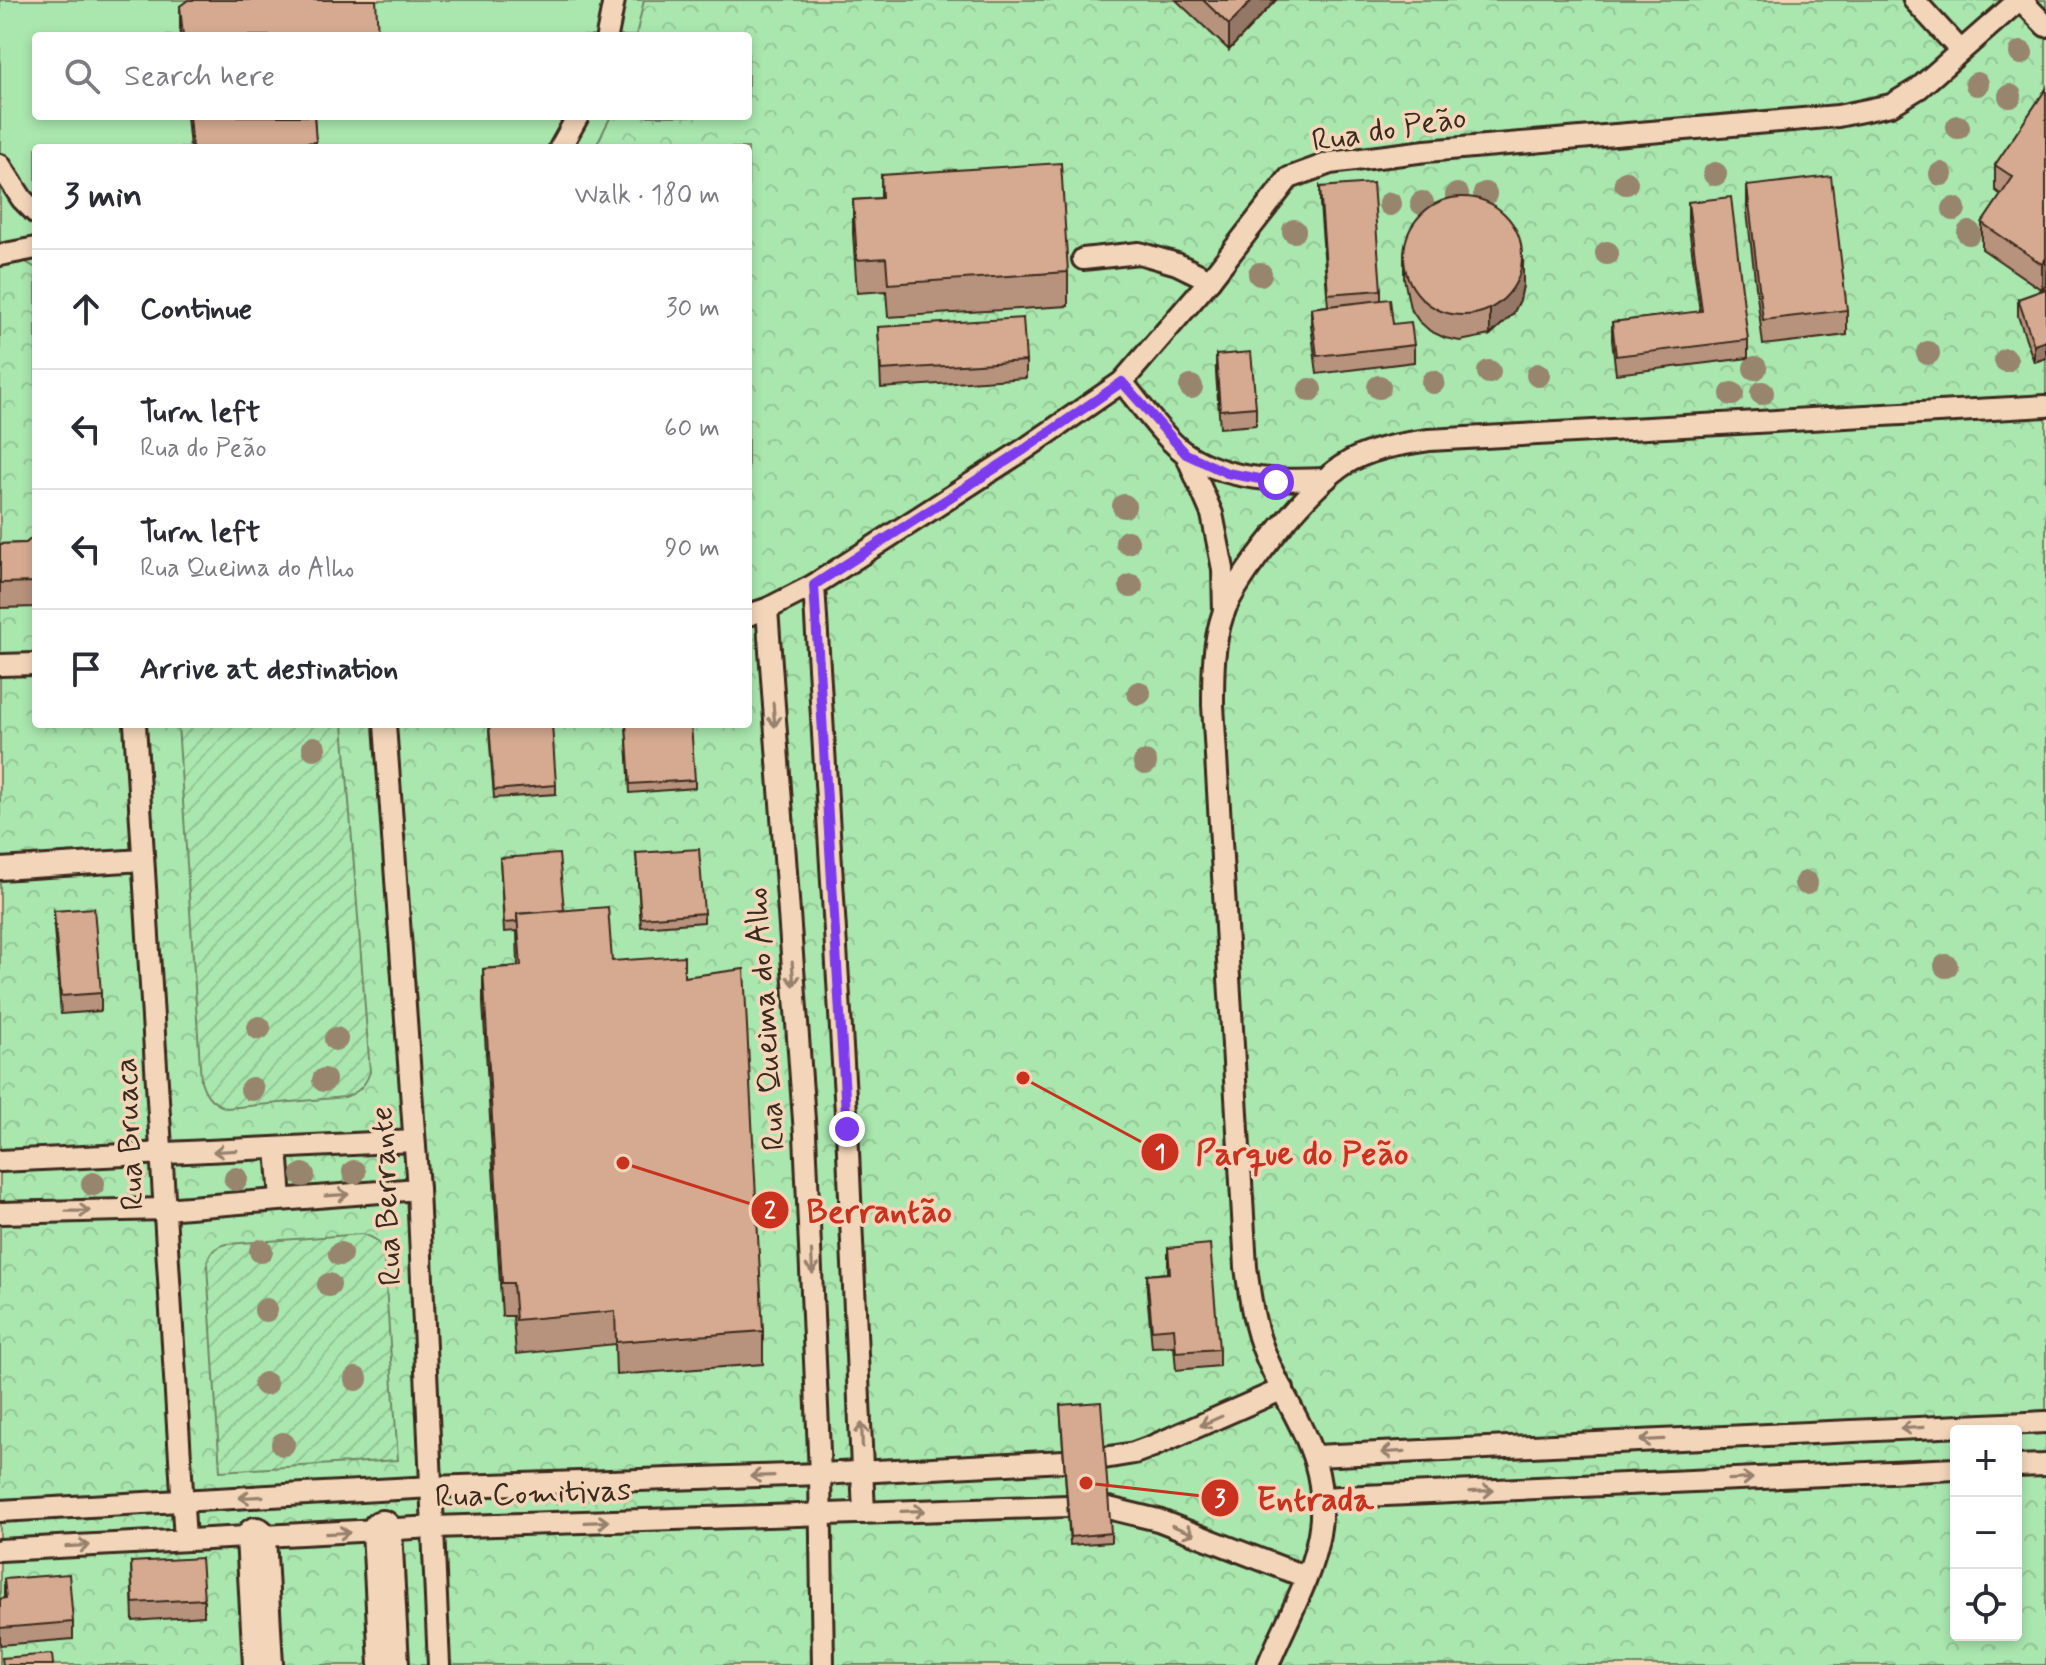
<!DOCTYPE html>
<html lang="en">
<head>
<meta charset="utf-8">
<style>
	body { margin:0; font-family:Mynerve,sans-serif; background:#f7f7f7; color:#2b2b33 }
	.controls { position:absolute; right:24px; bottom:24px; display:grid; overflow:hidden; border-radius:8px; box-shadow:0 4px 12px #0003 }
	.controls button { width:72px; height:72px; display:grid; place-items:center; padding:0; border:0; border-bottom:2px solid #e1e1e2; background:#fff; color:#2b2b33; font:40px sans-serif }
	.stop { position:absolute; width:24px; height:24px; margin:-18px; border:6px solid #7c3aed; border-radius:50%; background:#fff }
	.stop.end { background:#7c3aed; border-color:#fff; box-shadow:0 2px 8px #0008 }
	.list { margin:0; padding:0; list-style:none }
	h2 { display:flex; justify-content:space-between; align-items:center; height:104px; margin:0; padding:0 32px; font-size:34px }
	h2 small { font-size:26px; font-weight:400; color:#7c7c81 }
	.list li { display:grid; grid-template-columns:52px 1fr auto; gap:24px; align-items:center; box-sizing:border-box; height:120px; padding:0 32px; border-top:2px solid #e1e1e2 }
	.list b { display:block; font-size:30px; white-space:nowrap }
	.list p { margin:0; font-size:26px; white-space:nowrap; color:#7c7c81 }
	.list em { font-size:26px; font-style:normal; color:#7c7c81 }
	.icon { flex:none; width:44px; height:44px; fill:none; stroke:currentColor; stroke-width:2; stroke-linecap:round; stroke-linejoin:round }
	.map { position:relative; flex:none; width:2046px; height:1665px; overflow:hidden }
	.search { position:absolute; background:#fff; box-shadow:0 4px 12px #0003; left:32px; top:32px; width:720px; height:88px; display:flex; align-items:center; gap:20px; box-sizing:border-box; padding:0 28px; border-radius:8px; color:#7c7c81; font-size:30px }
	.panel { position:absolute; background:#fff; box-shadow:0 4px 12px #0003; left:32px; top:144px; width:720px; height:584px; border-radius:8px }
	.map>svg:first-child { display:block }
	.park { fill:url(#park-crowns); stroke:#728866; stroke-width:2; fill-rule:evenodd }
	.garden { fill:url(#garden-furrows); stroke:#728866; stroke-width:2 }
	.pitch { fill:#a9e7ae; stroke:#728866; stroke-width:2 }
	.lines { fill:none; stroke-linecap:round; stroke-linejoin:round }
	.lane-casing { stroke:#3b2a1e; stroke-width:26 }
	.street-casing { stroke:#3b2a1e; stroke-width:44 }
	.lane { stroke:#f3d6ba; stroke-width:20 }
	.street { stroke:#f3d6ba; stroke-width:38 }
	.tree { fill:#98856e }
	.wall { fill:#b7927c; stroke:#3b2a1e; stroke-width:2 }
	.shaded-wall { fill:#957765; stroke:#3b2a1e; stroke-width:2 }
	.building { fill:#d5aa90; stroke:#3b2a1e; stroke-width:2 }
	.oneway { stroke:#97806c }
	.route { stroke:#7c3aed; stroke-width:10 }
	.labels { text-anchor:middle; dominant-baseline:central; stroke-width:7; stroke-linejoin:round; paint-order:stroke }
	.street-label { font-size:32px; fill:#3b2a1e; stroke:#f3d6ba }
	.leader { fill:none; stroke:#c8321e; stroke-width:3 }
	.callout-dot { fill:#c8321e; stroke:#f3d6ba; stroke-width:3 }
	.mark-label { font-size:24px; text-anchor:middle; font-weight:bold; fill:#fff }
	.callout-label { font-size:34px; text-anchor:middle; font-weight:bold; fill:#c8321e; stroke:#f3d6ba; stroke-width:7; stroke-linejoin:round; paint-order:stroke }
</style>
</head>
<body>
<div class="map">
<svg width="2046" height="1665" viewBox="0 0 2046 1665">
	<defs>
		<pattern id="park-crowns" width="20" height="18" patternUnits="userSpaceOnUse" patternTransform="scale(2)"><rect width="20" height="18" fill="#a9e7ae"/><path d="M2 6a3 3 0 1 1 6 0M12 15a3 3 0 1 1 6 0" fill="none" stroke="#92c695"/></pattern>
		<pattern id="garden-furrows" width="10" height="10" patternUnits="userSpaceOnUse" patternTransform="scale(2)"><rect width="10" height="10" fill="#a9e7ae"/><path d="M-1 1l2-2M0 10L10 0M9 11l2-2" fill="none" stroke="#92c695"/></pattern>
	</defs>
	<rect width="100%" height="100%" fill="#f6d2b6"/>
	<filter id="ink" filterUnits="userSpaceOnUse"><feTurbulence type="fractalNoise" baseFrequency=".0125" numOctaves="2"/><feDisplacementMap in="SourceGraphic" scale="16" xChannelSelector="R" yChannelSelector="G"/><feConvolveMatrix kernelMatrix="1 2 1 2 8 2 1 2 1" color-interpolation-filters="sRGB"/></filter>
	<g filter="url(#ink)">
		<path class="park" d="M0,0H2046V1665H0ZM36,36H748V116H36ZM36,148H748V724H36ZM1956,1431H2016V1635H1956Z"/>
		<g class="garden">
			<path d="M178,724H343L370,1072C365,1086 359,1092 345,1097L227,1108C212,1103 206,1096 201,1081Z"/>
			<path d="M362,1234C377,1238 381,1243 384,1257L398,1460L220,1471L207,1265C210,1252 214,1247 227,1244Z"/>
		</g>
		<path class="pitch" d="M0,0H644L636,36H36V116H611L595,148H36V268L0,247Z"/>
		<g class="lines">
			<defs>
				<g id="lane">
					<path d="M1914,0L1960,50"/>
					<path d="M2021,0L2046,26"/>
					<path d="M607,36L614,0"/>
					<path d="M560,148L578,116"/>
					<path d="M0,165L22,199L36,213"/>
					<path d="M0,255L36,248"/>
					<path d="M1083,259L1139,253L1177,264L1210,280"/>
					<path d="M1122,382C1139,402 1167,443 1188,455C1230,481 1278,481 1326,479"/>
					<path d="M1186,454L1212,514L1223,569L1224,612"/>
					<path d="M814,585L847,1129L864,1513"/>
					<path d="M767,609L805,1134L820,1474L823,1665"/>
					<path d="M748,615L767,609L814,585L1025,449L1122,382L1210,280L1289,178L1330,163L1426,151L1838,116L1891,105L1919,88L2019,0"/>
					<path d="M0,665L36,664"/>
					<path d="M135,724L185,1540"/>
					<path d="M385,724L418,1189L439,1665"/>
					<path d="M0,869L143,860"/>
					<path d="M277,1148L281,1199"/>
					<path d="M0,1161L414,1141"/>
					<path d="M0,1213L164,1209L418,1189"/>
					<path d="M1315,1456L2046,1422"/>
					<path d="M1104,1458L1134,1453L1153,1446L1283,1389"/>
					<path d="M2016,1466L2046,1465"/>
					<path d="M1320,1498L1956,1469"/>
					<path d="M1108,1508L1158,1520L1306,1577"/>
					<path d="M0,1511L432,1487L820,1474L1064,1461"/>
					<path d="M0,1550L434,1527L1068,1506"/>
					<path d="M1268,1665C1285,1623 1311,1580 1319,1534C1332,1459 1292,1419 1266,1356C1254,1328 1250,1298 1246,1267L1213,705C1213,674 1213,643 1223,614C1236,577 1309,487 1342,466C1367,449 1400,444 1429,440L2046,406"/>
				</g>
				<g id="street">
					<path d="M382,1530L389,1665"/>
					<path d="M256,1537L263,1665"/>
				</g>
			</defs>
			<use href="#lane" class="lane-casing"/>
			<use href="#street" class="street-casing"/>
			<use href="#lane" class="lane"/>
			<use href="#street" class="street"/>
		</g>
		<g class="tree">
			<circle cx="2021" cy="53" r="12"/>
			<circle cx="1977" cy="84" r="12"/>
			<circle cx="2010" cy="96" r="12"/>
			<circle cx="1958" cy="127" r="12"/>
			<circle cx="1715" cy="174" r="12"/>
			<circle cx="1941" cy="174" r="12"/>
			<circle cx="1626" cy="183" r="12"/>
			<circle cx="1485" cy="194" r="12"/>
			<circle cx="1457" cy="195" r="12"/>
			<circle cx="1422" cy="203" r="12"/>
			<circle cx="1390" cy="204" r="12"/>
			<circle cx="1954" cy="209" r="12"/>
			<circle cx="1294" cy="231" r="12"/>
			<circle cx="1969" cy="233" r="12"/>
			<circle cx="1607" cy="253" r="12"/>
			<circle cx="1260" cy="274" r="12"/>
			<circle cx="1928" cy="353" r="12"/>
			<circle cx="2006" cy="360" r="12"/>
			<circle cx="1755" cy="368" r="12"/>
			<circle cx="1489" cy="372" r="12"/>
			<circle cx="1538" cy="375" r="12"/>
			<circle cx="1433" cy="382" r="12"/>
			<circle cx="1191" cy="387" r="12"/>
			<circle cx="1379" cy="387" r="12"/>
			<circle cx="1310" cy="390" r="12"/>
			<circle cx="1762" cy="393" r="12"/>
			<circle cx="1732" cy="394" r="12"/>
			<circle cx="1124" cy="506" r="12"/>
			<circle cx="1127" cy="542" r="12"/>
			<circle cx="1131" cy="586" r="12"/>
			<circle cx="1139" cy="693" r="12"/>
			<circle cx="314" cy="748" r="12"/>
			<circle cx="1145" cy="763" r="12"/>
			<circle cx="1806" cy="883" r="12"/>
			<circle cx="1946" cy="966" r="12"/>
			<circle cx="259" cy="1028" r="12"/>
			<circle cx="336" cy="1039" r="12"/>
			<circle cx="324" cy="1080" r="12"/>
			<circle cx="252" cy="1089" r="12"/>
			<circle cx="354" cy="1172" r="12"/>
			<circle cx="303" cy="1175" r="12"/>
			<circle cx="236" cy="1179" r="12"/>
			<circle cx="93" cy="1184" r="12"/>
			<circle cx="261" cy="1251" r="12"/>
			<circle cx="340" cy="1254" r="12"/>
			<circle cx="329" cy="1285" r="12"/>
			<circle cx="266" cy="1310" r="12"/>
			<circle cx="356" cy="1379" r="12"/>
			<circle cx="265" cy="1384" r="12"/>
			<circle cx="283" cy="1444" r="12"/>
		</g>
		<g class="wall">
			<path d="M1176,0H1276L1229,50Z"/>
			<path d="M180,6L378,36H180Z"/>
			<path d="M2046,89V284L2042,290L1982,249V223L2001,195L1995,190V165Z"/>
			<path d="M187,116H314L316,148H190Z"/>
			<path d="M881,175L1068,272V306L888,317L886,291L857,293L853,233V200L881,198Z"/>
			<path d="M1747,186L1847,310V335L1763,345L1747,212Z"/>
			<path d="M1320,187L1381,290V300L1393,324L1414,345V362L1317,374L1311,325V308L1328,306L1320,204Z"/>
			<path d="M1688,202L1748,340V358L1616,374L1612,340V322L1700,312L1688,220Z"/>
			<path d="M1404,252L1523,285L1520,300L1513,314L1490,335L1460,341L1445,338L1430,331L1419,321L1410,308L1404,278Z"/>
			<path d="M2046,289V358L2034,362L2018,316V299Z"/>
			<path d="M878,327L1026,361V378L881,388Z"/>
			<path d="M1216,355L1256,407V425L1220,428L1216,373Z"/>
			<path d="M36,536V607L0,608V544L26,543Z"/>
			<path d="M626,724L695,780V788L630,793Z"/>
			<path d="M489,731L556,785V794L494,798Z"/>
			<path d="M636,853L704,913V922L641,927Z"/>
			<path d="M500,858L564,910L612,961L684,977L763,1331V1364L616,1375L615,1344L516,1354L513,1316H502L483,1003V969L518,966L517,931L504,932Z"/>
			<path d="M54,911L101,993V1011L61,1014L54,928Z"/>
			<path d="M1168,1248L1219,1349V1366L1176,1370L1174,1346L1152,1347L1147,1292V1275L1168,1273Z"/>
			<path d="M1060,1405L1111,1533V1542L1070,1545Z"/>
			<path d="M131,1562L204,1599V1616L133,1621Z"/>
			<path d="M4,1579L73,1622V1639L0,1645V1599L4,1598Z"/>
		</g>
		<g class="shaded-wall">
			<path d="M1252,0H1276L1229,50V25Z"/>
			<path d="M2046,258V284L2042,290V264Z"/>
			<path d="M1523,259V285L1520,300L1513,314L1490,335V309Z"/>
			<path d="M2046,341V358L2034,362V345Z"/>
		</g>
		<g class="building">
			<path d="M188,0H376L378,36H183L180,6Z"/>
			<path d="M1203,0H1252L1229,25Z"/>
			<path d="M2046,89V258L2042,264L1982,223L2013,177L1995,165Z"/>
			<path d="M189,116H314L316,142L239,148H192Z"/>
			<path d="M1061,163L1068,272L888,284L886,258L857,260L853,200L882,198L881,175Z"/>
			<path d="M1831,176L1847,310L1763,320L1747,186Z"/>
			<path d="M1373,183L1381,290L1328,294L1320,187Z"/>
			<path d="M1731,197L1748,340L1616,356L1612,322L1702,311L1688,202Z"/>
			<circle cx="1463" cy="256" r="59"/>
			<path d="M2046,289V341L2034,345L2018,299Z"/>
			<path d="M1390,299L1393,324L1411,322L1414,345L1317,356L1311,308Z"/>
			<path d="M1023,318L1026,361L881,370L878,327Z"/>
			<path d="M1251,352L1256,407L1220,410L1216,355Z"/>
			<path d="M34,536H36V582L0,583V544L26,543Z"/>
			<path d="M489,724H552L556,785L494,790Z"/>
			<path d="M626,724H691L695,780L630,784Z"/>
			<path d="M699,849L704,913L641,918L636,853Z"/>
			<path d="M559,854L564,910L517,914V922L504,923L500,858Z"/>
			<path d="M608,907L612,961L684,956V977L744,969L763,1331L616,1342L615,1311L516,1320L513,1283H502L483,969L521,966L517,914Z"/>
			<path d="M94,908L101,993L61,996L54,911Z"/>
			<path d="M1210,1244L1219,1349L1176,1352L1174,1328L1152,1330L1147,1275L1170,1273L1168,1248Z"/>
			<path d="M1101,1402L1111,1533L1070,1537L1060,1405Z"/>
			<path d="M201,1558L204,1599L133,1603L131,1562Z"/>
			<path d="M69,1574L73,1622L0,1628V1599L6,1598L4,1579Z"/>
			<path d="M52,1654L53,1665H3L2,1658Z"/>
		</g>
		<defs><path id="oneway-shaft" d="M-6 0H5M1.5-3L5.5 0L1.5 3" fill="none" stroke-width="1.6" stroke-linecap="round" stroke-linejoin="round" transform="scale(2)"/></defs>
		<g class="oneway">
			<use href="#oneway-shaft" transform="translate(774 715) rotate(86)"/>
			<use href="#oneway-shaft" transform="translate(793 974) rotate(86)"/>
			<use href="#oneway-shaft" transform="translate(225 1151) rotate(177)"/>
			<use href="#oneway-shaft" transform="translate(337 1195) rotate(-4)"/>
			<use href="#oneway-shaft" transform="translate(78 1211) rotate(-1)"/>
			<use href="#oneway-shaft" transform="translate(812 1262) rotate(87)"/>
			<use href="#oneway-shaft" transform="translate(1211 1421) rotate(156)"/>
			<use href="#oneway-shaft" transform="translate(1912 1428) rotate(177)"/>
			<use href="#oneway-shaft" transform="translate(862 1435) rotate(-92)"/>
			<use href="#oneway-shaft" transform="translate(1652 1440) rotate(177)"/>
			<use href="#oneway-shaft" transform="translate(1393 1452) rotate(177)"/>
			<use href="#oneway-shaft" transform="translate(762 1476) rotate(178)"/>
			<use href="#oneway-shaft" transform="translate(1741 1479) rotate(-3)"/>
			<use href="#oneway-shaft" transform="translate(1482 1491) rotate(-3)"/>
			<use href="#oneway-shaft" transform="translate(251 1497) rotate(177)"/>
			<use href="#oneway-shaft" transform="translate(913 1511) rotate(-2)"/>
			<use href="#oneway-shaft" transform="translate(597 1522) rotate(-2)"/>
			<use href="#oneway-shaft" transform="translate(1183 1530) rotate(22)"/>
			<use href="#oneway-shaft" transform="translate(338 1533) rotate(-3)"/>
			<use href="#oneway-shaft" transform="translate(78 1546) rotate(-3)"/>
		</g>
	</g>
	<g class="lines" filter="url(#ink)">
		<path class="route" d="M847,1129L814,585L1025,449L1122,382L1186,454L1227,473L1276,482"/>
	</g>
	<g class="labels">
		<g class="street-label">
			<text transform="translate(1389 130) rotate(-9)">Rua do Peão</text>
			<text transform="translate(766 1019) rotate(-94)">Rua Queima do Alho</text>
			<text transform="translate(130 1134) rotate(-93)">Rua Bruaca</text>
			<text transform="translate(387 1196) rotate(-93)">Rua Berrante</text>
			<text transform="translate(533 1494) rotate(-2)">Rua Comitivas</text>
		</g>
	</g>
	<path class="leader" d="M1023 1078L1160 1152M623 1163L770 1210M1086 1483L1220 1498"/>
	<g class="callout-dot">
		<circle cx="1023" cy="1078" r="8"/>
		<circle cx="623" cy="1163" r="8"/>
		<circle cx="1086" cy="1483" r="8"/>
		<circle cx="1160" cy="1152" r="20"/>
		<circle cx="770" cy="1210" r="20"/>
		<circle cx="1220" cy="1498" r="20"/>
	</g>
	<g class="mark-label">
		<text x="1160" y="1161">1</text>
		<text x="770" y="1218">2</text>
		<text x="1220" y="1506">3</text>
	</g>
	<g class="callout-label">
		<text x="1302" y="1164">Parque do Peão</text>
		<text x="879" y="1222">Berrantão</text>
		<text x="1315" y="1510">Entrada</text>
	</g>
</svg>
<div class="controls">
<button>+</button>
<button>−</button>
<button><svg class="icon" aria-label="locate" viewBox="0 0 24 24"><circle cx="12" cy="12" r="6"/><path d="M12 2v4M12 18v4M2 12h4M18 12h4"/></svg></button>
</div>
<div class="stop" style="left:1276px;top:482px"></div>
<div class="stop end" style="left:847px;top:1129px"></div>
<div class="search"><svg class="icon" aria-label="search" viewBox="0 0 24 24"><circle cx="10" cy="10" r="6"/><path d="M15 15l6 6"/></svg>Search here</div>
<section class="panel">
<h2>3 min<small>Walk · 180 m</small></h2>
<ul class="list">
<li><svg class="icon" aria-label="ahead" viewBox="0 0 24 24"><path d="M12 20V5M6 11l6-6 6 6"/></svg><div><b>Continue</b></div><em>30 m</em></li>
<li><svg class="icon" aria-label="left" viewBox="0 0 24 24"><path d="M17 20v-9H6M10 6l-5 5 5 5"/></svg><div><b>Turn left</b><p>Rua do Peão</p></div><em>60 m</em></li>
<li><svg class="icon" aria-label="left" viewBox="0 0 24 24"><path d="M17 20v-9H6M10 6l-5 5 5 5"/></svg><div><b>Turn left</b><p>Rua Queima do Alho</p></div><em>90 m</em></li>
<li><svg class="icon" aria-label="arrive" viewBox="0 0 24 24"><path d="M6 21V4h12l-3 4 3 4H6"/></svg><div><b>Arrive at destination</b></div></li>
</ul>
</section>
</div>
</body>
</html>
